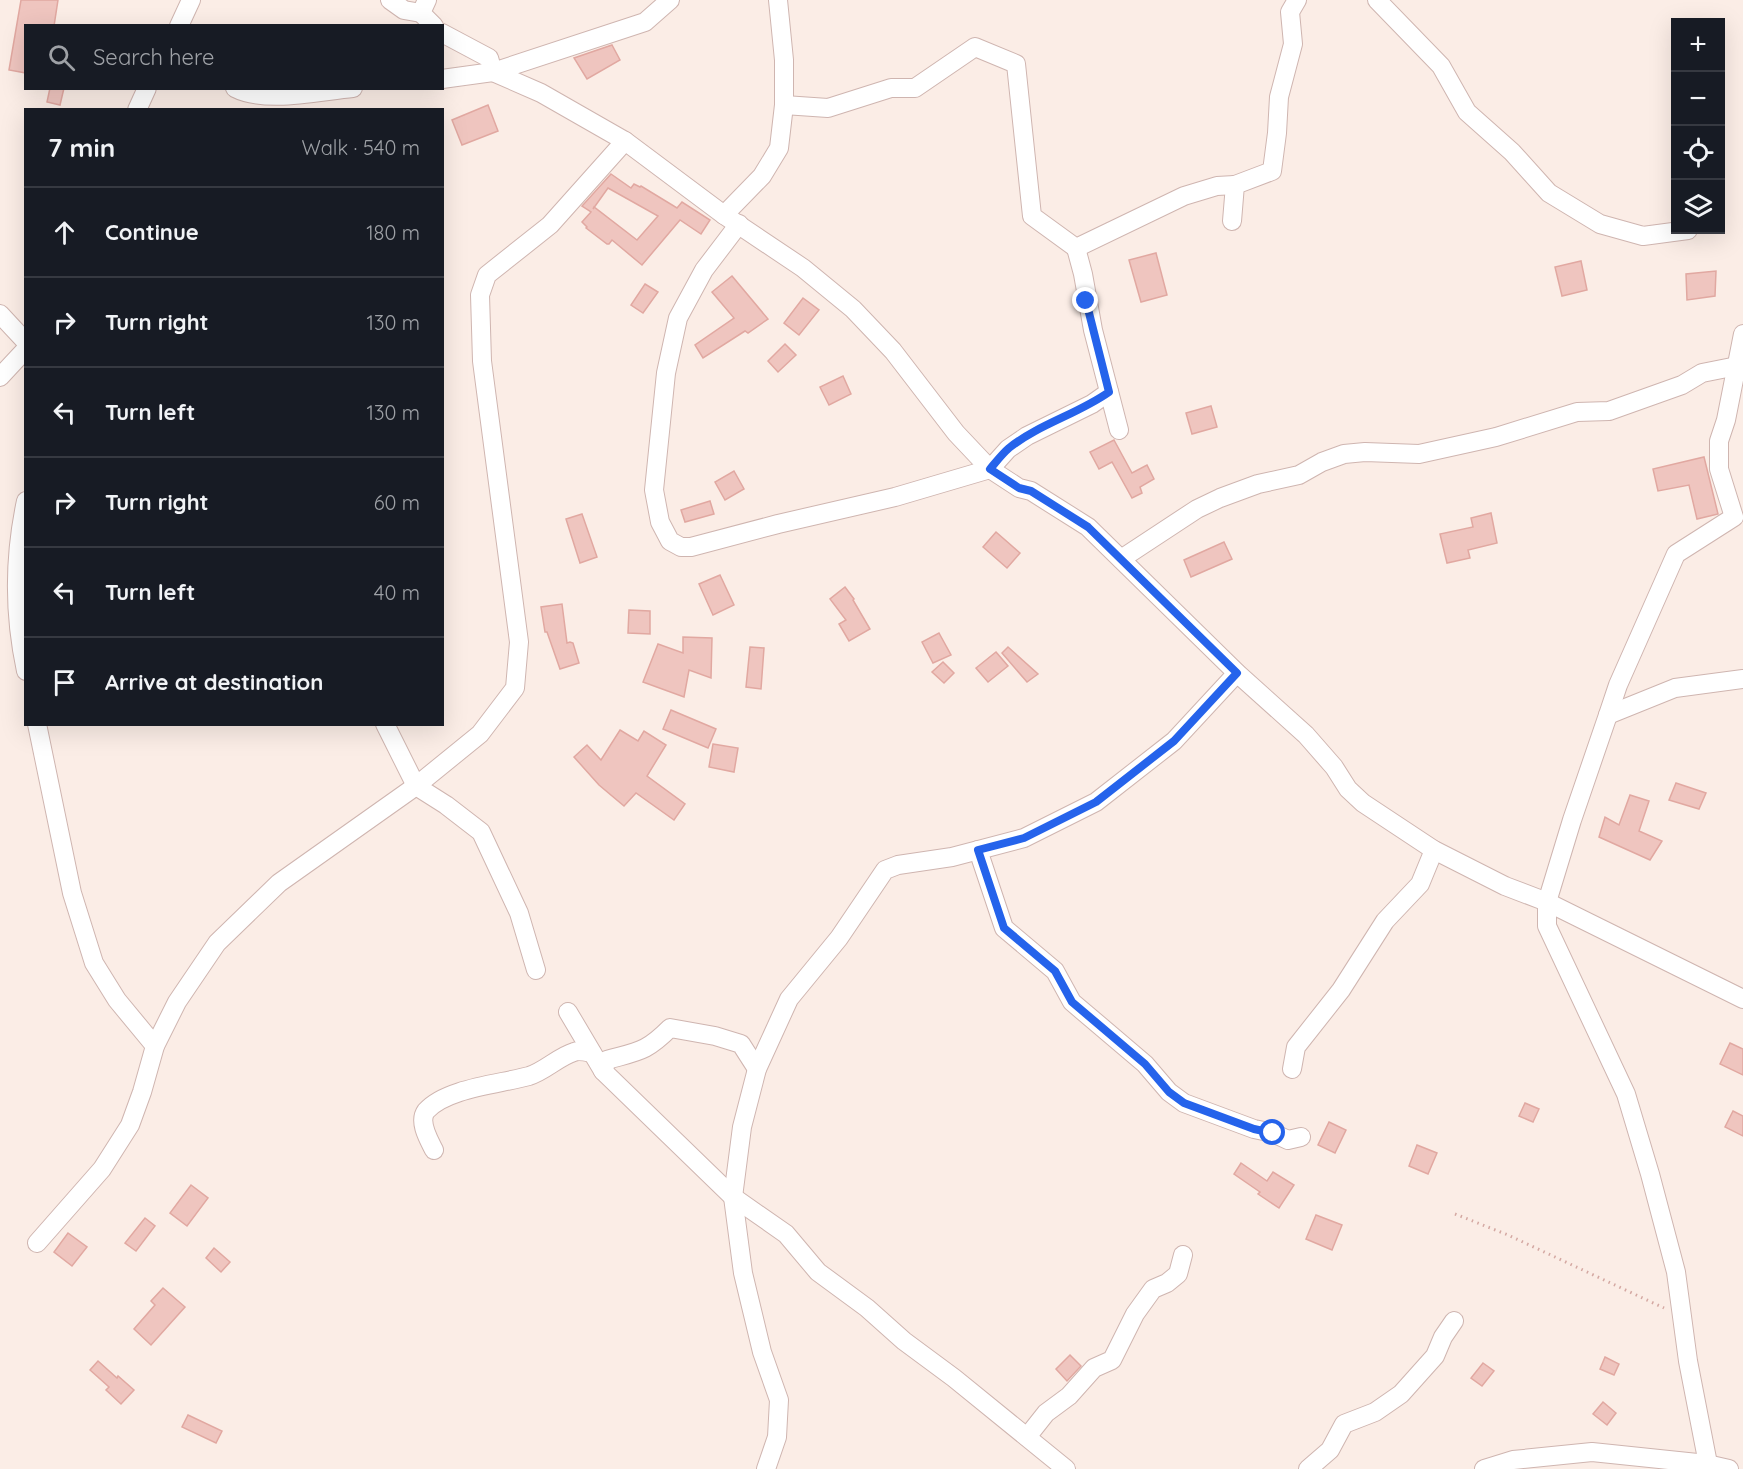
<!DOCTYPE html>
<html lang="en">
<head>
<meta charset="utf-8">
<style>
	body { margin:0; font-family:Quicksand,sans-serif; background:#20242c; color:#f1f3f6 }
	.controls { position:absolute; right:18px; top:18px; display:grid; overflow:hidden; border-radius:0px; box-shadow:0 6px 24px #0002 }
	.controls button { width:54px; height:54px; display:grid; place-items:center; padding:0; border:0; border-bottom:2px solid #363941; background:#171b24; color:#f1f3f6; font:30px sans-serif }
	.stop { position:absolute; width:18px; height:18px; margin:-14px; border:4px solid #2563eb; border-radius:50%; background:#fff }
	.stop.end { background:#2563eb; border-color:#fff; box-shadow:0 2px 6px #0008 }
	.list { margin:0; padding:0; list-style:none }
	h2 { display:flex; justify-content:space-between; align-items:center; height:78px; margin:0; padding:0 24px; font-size:26px }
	h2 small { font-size:20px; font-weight:400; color:#9ea1a6 }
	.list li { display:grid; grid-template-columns:39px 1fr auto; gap:18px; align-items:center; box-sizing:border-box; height:90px; padding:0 24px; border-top:2px solid #363941 }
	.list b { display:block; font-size:22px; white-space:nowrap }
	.list em { font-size:20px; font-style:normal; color:#9ea1a6 }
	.icon { flex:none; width:33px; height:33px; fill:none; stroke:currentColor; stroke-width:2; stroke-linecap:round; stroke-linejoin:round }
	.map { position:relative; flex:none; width:1743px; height:1469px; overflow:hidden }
	.search { position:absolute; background:#171b24; box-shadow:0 6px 24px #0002; left:24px; top:24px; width:420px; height:66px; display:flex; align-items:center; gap:15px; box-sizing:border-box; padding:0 21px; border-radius:0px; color:#9ea1a6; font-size:22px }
	.panel { position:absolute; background:#171b24; box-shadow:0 6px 24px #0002; left:24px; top:108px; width:420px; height:618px; border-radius:0px }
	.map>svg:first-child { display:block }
	.building { fill:#efc5bf; stroke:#e1a8a1; stroke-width:1.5; fill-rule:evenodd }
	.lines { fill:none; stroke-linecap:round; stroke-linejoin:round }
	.minor-casing { stroke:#cfb5b0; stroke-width:20 }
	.path { stroke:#d4a8a2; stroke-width:3; stroke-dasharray:1.5 4.5; stroke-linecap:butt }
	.minor { stroke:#fff; stroke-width:18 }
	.route { stroke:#2563eb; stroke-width:8 }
</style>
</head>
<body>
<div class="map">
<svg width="1743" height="1469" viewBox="0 0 1743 1469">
	<rect width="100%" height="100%" fill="#fbede6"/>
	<g class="building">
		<path d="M21,0H58L54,26H26V73L9,70Z"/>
		<path d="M612,45L620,60L587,79L574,58Z"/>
		<path d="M50,88H64L60,105L47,102Z"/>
		<path d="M488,105L498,131L462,145L452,120Z"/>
		<path d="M611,174L631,188L634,184L640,187L641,186L677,208L682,202L710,220L701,234L680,220L642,265L612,240L609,244H607L586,228L587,227L582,222L591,212L582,206ZM608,188L658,216L637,240L594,207L593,209Z"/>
		<path d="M1156,253L1167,295L1141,302L1129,260Z"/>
		<path d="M1581,261L1587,290L1562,296L1555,267Z"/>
		<path d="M1716,271L1715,296L1687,300L1686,274Z"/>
		<path d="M732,276L768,319L748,333L745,331L703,358L695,345L734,318L712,292Z"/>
		<path d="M645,284L658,292L643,313L631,305Z"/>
		<path d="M803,298L819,310L799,335L784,323Z"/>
		<path d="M785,344L796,355L778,372L768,361Z"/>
		<path d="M843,376L851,394L829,405L820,387Z"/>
		<path d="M1211,406L1217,427L1192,434L1186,413Z"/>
		<path d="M1114,440L1132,473L1147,465L1154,479L1140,487L1142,493L1132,498L1112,462L1099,469L1090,452Z"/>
		<path d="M1704,457L1718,514L1697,519L1689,485L1658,491L1653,469Z"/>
		<path d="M734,471L744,489L725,500L715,482Z"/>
		<path d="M710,501L714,514L685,522L681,510Z"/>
		<path d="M1491,513L1497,543L1468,550L1470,558L1447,563L1440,534L1473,527L1471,518Z"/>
		<path d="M582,514L597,557L580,563L566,519Z"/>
		<path d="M996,532L1020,553L1007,568L983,547Z"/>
		<path d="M1224,542L1232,559L1191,577L1184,560Z"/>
		<path d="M720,575L734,605L713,615L699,584Z"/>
		<path d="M845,587L854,599L853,600L870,629L849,641L839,624L846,620L830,599Z"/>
		<path d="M562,604L567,643L570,642L573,643L579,663L560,669L547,632H545L541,607Z"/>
		<path d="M629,610L650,611V634L628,633Z"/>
		<path d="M939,633L951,655L933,663L922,642Z"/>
		<path d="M683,637L712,638L711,678L689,670L684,697L643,682L658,644L683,653Z"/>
		<path d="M750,647L764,648L761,689L746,687Z"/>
		<path d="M1008,647L1038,674L1027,682L1002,653Z"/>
		<path d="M996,652L1008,666L988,682L976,668Z"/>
		<path d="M943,662L954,673L944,683L932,672Z"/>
		<path d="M671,710L716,729L708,748L663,729Z"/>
		<path d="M620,730L638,741L644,731L666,745L647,776L685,804L674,820L636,793L624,806L599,785L574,757L587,745L601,760Z"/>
		<path d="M713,744L738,748L734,772L709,767Z"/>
		<path d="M1676,783L1706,793L1699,809L1669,800Z"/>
		<path d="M1630,795L1649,801L1639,831L1662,841L1650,860L1599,837L1605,817L1619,825Z"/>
		<path d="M1730,1043L1743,1049V1075L1720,1064Z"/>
		<path d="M1525,1103L1539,1109L1533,1122L1519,1116Z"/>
		<path d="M1733,1111L1743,1116V1136L1725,1127Z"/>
		<path d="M1329,1122L1346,1130L1335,1153L1318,1145Z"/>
		<path d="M1417,1145L1437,1153L1428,1174L1409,1166Z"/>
		<path d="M1241,1163L1267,1181L1273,1172L1294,1185L1279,1208L1258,1194L1260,1192L1234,1174Z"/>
		<path d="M191,1185L208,1198L187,1226L170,1213Z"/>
		<path d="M1316,1215L1342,1225L1332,1250L1306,1239Z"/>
		<path d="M145,1218L155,1226L136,1251L125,1243Z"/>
		<path d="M68,1233L87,1247L72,1266L54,1252Z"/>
		<path d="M214,1248L230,1262L221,1272L206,1258Z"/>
		<path d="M163,1288L185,1307L151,1345L134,1329L155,1305L151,1301Z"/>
		<path d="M1070,1355L1081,1366L1067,1381L1056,1369Z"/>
		<path d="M1605,1357L1619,1364L1614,1375L1600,1369Z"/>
		<path d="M98,1361L117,1378L118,1376L134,1390L121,1404L106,1390L109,1387L90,1370Z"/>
		<path d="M1483,1363L1494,1371L1482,1386L1471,1378Z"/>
		<path d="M1603,1402L1616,1413L1607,1425L1593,1414Z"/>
		<path d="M188,1415L222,1431L216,1443L182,1427Z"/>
	</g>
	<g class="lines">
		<defs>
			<g id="minor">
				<path d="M390,0L404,10L421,13"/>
				<path d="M427,0L421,13L434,26"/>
				<path d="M1377,0L1441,66L1467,112L1512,152L1549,193L1600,224L1643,236L1688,230"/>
				<path d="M179,26L191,0"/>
				<path d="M442,33L489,58L493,72"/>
				<path d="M493,72L541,93L625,141L724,215L803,268L853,309L893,351L956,433L990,469L1019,488L1031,491L1088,527L1237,673L1306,735L1334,767L1348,789L1363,803L1434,850L1505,886L1547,902L1743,999"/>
				<path d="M442,79L493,72L645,22L670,0"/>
				<path d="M235,88C266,104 319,91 353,88"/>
				<path d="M784,105L828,108L891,88H915L975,47L1016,64L1032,216L1076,248L1184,196L1217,186L1235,185"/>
				<path d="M137,110L147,88"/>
				<path d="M724,215L762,176L779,148L784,105V60L778,0"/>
				<path d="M1232,221L1235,185L1272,171L1277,133L1279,97L1293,44L1290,12L1297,0"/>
				<path d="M739,224L704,270L678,318L666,373L654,490L660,522L670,541L681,547H691L778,524L895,497L990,469L1008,449L1027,436L1092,404L1109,392"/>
				<path d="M1076,248L1083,274L1093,330L1119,430"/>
				<path d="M0,314L26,342"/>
				<path d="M0,377L26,349"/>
				<path d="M26,501C14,557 14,615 26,671"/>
				<path d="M1121,559L1197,509L1220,498L1258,484L1299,475L1322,462L1344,454L1365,452L1419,454L1496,437L1577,412L1609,411L1682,385L1702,373L1737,366"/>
				<path d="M1608,715L1675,688L1743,679"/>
				<path d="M37,724L72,893L94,963L117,1000L155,1046"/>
				<path d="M385,724L416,786L446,805L481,832L519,913L536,970"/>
				<path d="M978,850L1004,928L1055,971L1072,1002L1145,1064L1169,1092L1184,1103L1254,1129L1273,1133L1288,1140L1301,1137"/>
				<path d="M568,1012L603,1071L733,1197L786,1234L818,1272L867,1308L904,1341L954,1378L1066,1469"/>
				<path d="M1292,1069L1296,1047L1341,990L1385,921L1420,884L1434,850"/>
				<path d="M603,1071L607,1060C639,1051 646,1052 670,1028L715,1036L741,1044L757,1069"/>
				<path d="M434,1150C429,1140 418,1122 426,1111C446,1088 501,1084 529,1076C545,1071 558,1057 574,1052C579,1050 587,1052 592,1053"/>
				<path d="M37,1243L102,1169L130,1125L142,1092L155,1046L177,1002L217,943L279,883L416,786L480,734L515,688L519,642L482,361L480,295L487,275L550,225L625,141"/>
				<path d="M1027,1437L1046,1413L1069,1396L1094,1368L1112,1360L1135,1314L1153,1289L1167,1283L1178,1274L1183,1255"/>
				<path d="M766,1469L777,1437L779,1400L762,1352L743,1273L733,1197L742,1127L757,1069L789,999L839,938L885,870L898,865L952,857L1024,838L1096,802L1174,741L1237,673"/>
				<path d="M1308,1469L1330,1450L1344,1424L1375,1412L1401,1394L1435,1356L1443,1337L1454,1321"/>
				<path d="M1484,1469L1513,1460L1592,1452L1707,1464L1729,1469"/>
				<path d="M1709,1469L1688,1361L1676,1272L1650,1174L1626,1094L1547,926V902L1572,820L1608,715L1618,685L1676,554L1734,517L1719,469V441L1726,420L1743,334"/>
			</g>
		</defs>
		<use href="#minor" class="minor-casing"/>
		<path class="path" d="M1455,1214L1508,1235L1664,1308"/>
		<use href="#minor" class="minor"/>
	</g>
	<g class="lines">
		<path class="route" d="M1086,301L1109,392C1078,414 1039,424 1009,448C1002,454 996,462 990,469L1019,488L1031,491L1088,527L1237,673L1174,741L1096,802L1024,838L978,850L1004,928L1055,971L1072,1002L1145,1064L1169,1092L1184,1103L1254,1129L1273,1133"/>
	</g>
</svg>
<div class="controls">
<button>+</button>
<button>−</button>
<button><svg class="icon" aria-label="locate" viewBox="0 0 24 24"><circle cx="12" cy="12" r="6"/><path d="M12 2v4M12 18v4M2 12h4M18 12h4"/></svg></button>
<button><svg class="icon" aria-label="layers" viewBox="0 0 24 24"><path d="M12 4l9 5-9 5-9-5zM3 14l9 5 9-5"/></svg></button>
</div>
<div class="stop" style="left:1273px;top:1133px"></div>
<div class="stop end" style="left:1086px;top:301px"></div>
<div class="search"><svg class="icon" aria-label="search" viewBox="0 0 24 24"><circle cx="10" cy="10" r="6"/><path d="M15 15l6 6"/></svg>Search here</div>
<section class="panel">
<h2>7 min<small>Walk · 540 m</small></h2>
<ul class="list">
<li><svg class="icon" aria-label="ahead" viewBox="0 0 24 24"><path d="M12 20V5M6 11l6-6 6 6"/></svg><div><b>Continue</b></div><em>180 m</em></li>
<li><svg class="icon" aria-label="right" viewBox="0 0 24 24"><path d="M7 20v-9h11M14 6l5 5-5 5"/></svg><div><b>Turn right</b></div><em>130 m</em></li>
<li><svg class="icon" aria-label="left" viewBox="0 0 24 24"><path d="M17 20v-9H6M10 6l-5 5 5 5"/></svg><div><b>Turn left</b></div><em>130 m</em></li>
<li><svg class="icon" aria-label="right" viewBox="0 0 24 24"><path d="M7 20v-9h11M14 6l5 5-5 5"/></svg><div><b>Turn right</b></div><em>60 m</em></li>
<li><svg class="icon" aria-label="left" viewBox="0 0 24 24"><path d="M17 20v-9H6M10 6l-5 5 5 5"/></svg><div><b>Turn left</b></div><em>40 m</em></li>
<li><svg class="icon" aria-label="arrive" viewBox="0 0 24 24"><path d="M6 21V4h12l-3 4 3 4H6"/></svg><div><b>Arrive at destination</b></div></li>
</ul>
</section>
</div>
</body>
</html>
